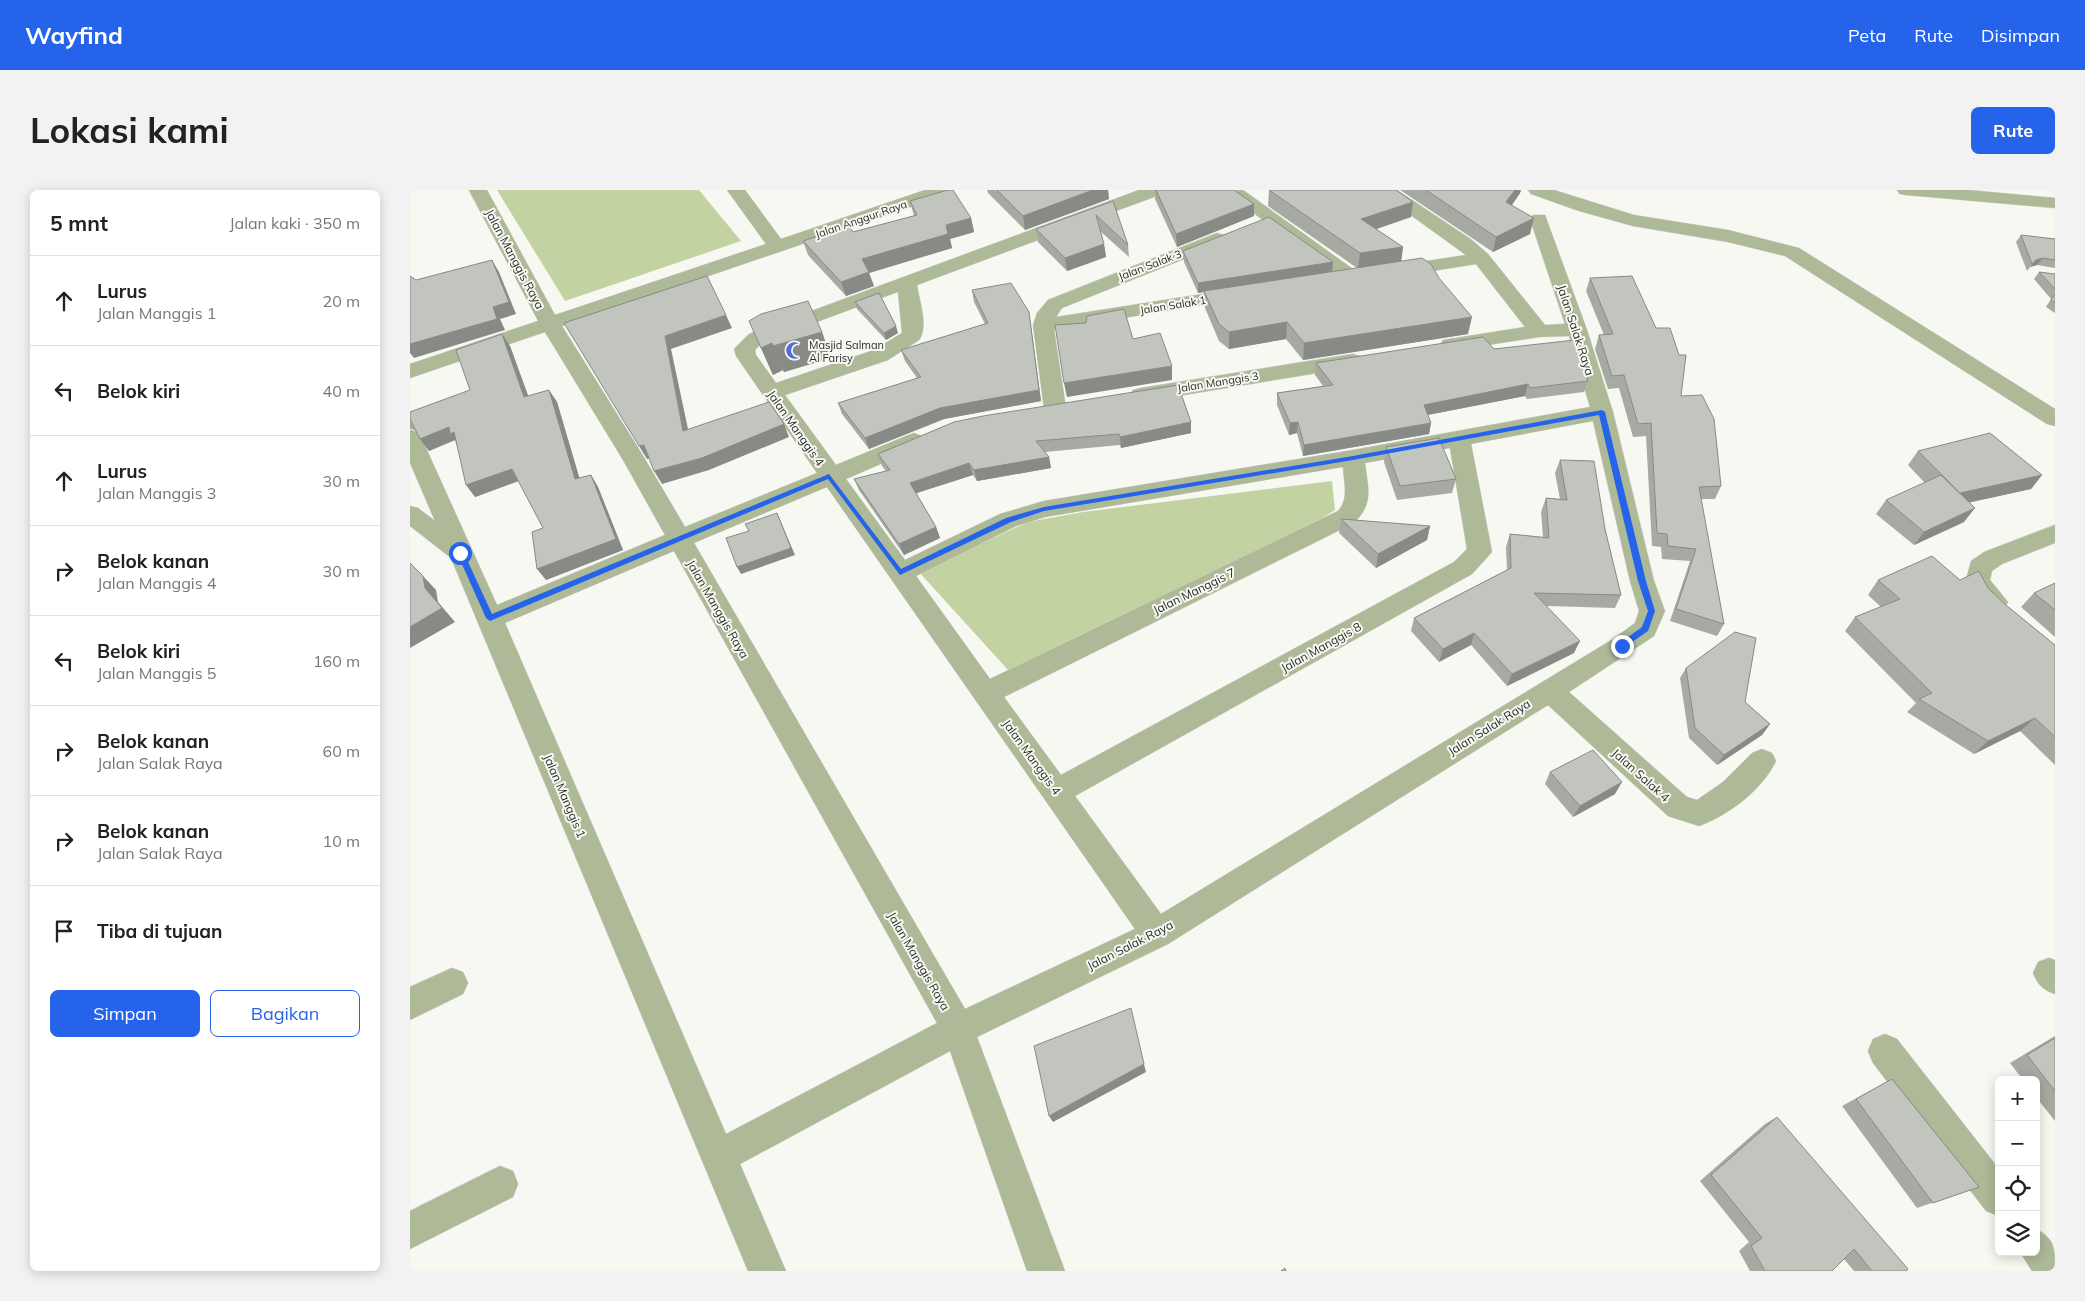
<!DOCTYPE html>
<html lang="id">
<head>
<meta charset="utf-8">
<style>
	body { margin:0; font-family:Mulish,sans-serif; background:#f2f2f2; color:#222 }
	.controls { position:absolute; right:15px; bottom:15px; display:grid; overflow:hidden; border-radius:8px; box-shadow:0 2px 12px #0003 }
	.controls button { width:45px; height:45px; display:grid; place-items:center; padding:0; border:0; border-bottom:1px solid #e0e0e0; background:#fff; color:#222; font:25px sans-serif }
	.stop { position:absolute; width:15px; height:15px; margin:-11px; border:4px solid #2563eb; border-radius:50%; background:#fff }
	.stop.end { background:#2563eb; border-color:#fff; box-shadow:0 1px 5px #0008 }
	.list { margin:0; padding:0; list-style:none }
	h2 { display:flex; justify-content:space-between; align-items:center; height:65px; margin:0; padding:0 20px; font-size:21px }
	h2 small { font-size:16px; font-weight:400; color:#767676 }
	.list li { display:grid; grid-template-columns:32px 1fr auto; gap:15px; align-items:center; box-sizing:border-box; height:90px; padding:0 20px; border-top:1px solid #e0e0e0 }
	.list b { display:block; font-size:19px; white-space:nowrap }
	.list p { margin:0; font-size:16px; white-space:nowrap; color:#767676 }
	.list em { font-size:16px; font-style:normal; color:#767676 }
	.actions { display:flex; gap:10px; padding:15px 20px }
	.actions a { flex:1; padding:11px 0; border:1px solid #2563eb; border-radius:8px; text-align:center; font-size:18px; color:#2563eb }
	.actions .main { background:#2563eb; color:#fff }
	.icon { flex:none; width:28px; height:28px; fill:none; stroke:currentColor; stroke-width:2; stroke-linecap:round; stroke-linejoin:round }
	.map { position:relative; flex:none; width:1645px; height:1081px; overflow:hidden; border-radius:8px }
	header { display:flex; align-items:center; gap:30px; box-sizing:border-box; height:70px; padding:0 25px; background:#2563eb; color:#fff }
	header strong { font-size:24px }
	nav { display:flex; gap:28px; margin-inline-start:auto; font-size:18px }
	.intro { display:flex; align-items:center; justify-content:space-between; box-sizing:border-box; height:120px; padding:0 30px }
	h1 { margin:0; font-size:35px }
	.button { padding:12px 22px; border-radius:8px; background:#2563eb; color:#fff; font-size:18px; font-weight:700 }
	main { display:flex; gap:30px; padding:0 30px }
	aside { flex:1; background:#fff; border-radius:8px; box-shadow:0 2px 12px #0003 }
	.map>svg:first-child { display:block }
	.green { fill:#c3d2a1 }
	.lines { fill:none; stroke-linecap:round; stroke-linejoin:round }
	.minor-casing { stroke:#d2d3cd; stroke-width:1 }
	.minor { fill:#aeb998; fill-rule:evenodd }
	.wall { fill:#a7a9a3 }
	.shaded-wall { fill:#888a85 }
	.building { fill:#c2c5be; stroke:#888a85 }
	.route { fill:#2563eb }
	.labels { text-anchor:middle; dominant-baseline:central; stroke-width:4; stroke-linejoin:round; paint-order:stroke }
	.far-street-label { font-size:11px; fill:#2c2d2a; stroke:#f6f8f1 }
	.far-poi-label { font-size:11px; fill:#2c2d2a; stroke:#f6f8f1; text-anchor:start }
	.street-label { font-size:12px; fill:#2c2d2a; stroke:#f6f8f1 }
</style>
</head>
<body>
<header>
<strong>Wayfind</strong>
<nav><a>Peta</a><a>Rute</a><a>Disimpan</a></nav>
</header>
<div class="intro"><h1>Lokasi kami</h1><a class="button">Rute</a></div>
<main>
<aside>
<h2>5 mnt<small>Jalan kaki · 350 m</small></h2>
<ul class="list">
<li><svg class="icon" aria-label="ahead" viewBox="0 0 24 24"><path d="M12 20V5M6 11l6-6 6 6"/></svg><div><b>Lurus</b><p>Jalan Manggis 1</p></div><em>20 m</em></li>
<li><svg class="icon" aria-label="left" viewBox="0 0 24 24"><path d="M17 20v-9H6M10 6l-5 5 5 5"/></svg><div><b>Belok kiri</b></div><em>40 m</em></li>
<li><svg class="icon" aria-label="ahead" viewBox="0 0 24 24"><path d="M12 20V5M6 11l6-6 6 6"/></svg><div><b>Lurus</b><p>Jalan Manggis 3</p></div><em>30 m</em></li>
<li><svg class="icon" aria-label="right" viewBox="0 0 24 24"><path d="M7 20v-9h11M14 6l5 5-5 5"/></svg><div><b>Belok kanan</b><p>Jalan Manggis 4</p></div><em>30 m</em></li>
<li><svg class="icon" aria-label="left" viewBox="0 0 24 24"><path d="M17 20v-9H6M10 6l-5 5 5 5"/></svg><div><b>Belok kiri</b><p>Jalan Manggis 5</p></div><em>160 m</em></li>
<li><svg class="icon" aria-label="right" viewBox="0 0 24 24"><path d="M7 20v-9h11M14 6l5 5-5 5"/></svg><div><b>Belok kanan</b><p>Jalan Salak Raya</p></div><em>60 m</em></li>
<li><svg class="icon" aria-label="right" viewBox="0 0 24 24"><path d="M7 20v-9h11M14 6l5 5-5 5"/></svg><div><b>Belok kanan</b><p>Jalan Salak Raya</p></div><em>10 m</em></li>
<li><svg class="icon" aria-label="arrive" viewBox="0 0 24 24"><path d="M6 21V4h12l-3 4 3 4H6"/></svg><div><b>Tiba di tujuan</b></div></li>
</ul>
<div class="actions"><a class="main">Simpan</a><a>Bagikan</a></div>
</aside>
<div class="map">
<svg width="1645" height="1081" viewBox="0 0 1645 1081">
	<rect width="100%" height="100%" fill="#f6f8f1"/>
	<g class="green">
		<path d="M87,0H289L331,51L155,111Z"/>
		<path d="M922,291L925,320L889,343L599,481L509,382L618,332L673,322Z"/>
	</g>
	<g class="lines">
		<defs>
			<g id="minor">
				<path d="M59,0H77L145,125L356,54L317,0H335L371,49L515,0H542L539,4L152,136L232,264L275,337L407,283L326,166L324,159L339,144L729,0H755L752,4L507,95C509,111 519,136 509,150L478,170L375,205L426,275L496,246L504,243L512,246L515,251L512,256L436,289L495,370L590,324L634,311L943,260L1180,217L1159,146L1129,147L1040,161L1033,160L1030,155L1033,150L1115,137L1066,74L985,87L978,85L975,81L978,77L1056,65L966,0H987L1062,50L1078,64L1135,135L1155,134L1120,29L1123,25H1135L1177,140L1203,222L1244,391L1255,421L1244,446L1159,502L1277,607L1287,610L1313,592L1342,563L1352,559L1362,563L1366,571C1352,600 1319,625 1289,636L1258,626L1138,515L758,754L567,847L655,1081H617L540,861L330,974L376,1081H338L41,368L0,336V316L8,318L25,331L0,273V240L8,242L11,247L87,415L255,345L213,270L135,142L0,188V174L128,131ZM488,102L492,143L464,160L366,193L346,165L345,160L353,152ZM1183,231L1220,391L1229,421L1225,433L1203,449L751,724L665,606L1062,384L1082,362L1061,254ZM1040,258L1057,359L1044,372L651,585L594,507L944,333C964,313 958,299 955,273ZM933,277C934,293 939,309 928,321L580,489L506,386L606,336L635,327ZM417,297L725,739L555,819L284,353ZM264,361L527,833L316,944L95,433Z"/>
				<path d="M812,0H833L954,87L951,91H937Z"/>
				<path d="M1118,0H1144L1224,25L1318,40L1389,58L1645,219V236L1637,234L1375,66L1318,52L1223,36L1169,21L1121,4Z"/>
				<path d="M1487,0H1558L1645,8V18L1496,5L1490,4Z"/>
				<path d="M807,43L814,45L816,49L814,53L652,118L646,127L831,98L838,100L841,104L838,108L644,139L656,218L653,223L645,225L637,223L634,218L623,135L627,123L638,110Z"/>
				<path d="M943,164L950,166L953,171L950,176L731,212L723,210L720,205L723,200L731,198Z"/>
				<path d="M1645,335V353L1592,374L1582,381L1580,390L1598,412L1594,419C1573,425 1565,406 1556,390L1561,371L1574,362Z"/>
				<path d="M1639,768L1645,770V804C1633,800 1628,795 1623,783L1628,772Z"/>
				<path d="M42,778L53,782L58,793L53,804L0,830V797Z"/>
				<path d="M1475,844L1487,849L1589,979V1026L1576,1021L1463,873L1458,861L1463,849Z"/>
				<path d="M90,976L103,981L108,994L103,1007L0,1059V1021Z"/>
				<path d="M1626,1039C1645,1049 1645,1058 1645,1081H1622L1610,1062H1626Z"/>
			</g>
		</defs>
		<use href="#minor" class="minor-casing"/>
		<use href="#minor" class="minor"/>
	</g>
	<g class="wall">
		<path d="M577,0H698L699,9L615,40L578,3Z"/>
		<path d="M745,0H824L844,14V26L767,57L745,9Z"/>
		<path d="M859,0L1001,27L966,39L993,57L991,71L1058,144L893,170L876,149L819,159L809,151L795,118L794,102L788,103L774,72L773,61L922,81L947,78L858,16Z"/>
		<path d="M990,0H1111L1110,3L1102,15L1120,44L1083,62Z"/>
		<path d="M500,11L561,28L564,42L540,49L542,58L459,83L464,96L436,106L398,65L393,51L443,42L504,26Z"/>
		<path d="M703,11L718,55L719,67L690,41L694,54L696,67L657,81L628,52L626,39Z"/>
		<path d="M1611,45L1645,49V78L1627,75L1620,77L1617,81L1606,52Z"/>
		<path d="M1629,82L1645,84V123L1636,117L1641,109L1624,89Z"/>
		<path d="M1180,88L1271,206L1311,296L1305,309H1291L1314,434L1307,446L1260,431L1280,371L1252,369L1251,357L1242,356L1236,246L1223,247L1209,198L1198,199L1185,159L1189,145H1194L1176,101Z"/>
		<path d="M562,100L619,122L631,211L534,229L459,259L432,224L428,213L507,188L495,171L491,160L575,134L564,112Z"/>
		<path d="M445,112L488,143L476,150L447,119Z"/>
		<path d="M339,131L412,142L421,168L374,182L373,180L363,185Z"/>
		<path d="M100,156L118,206L139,200L147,212L169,288L181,285L188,297L213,360L136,390L133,338L109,291L65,307L45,250L19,261L5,240L0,239V222L60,200Z"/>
		<path d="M1084,159L1178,191L1174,202L1117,209L1115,206L1018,225L1021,233L1019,244L893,266L887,243L879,245L867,215V203L913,196L905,185L906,173Z"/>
		<path d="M781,232V243L711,258L710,255L635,262L639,267L641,278L567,291L563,285L506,303L526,337L530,348L494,365L449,300L444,289L476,281L472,276L468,264Z"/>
		<path d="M976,257L1046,289L1042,303L987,310L974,272Z"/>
		<path d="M1508,261L1632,285L1621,299L1560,312L1554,332L1504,355L1466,324L1476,310L1515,293L1498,275Z"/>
		<path d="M1150,270L1195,339L1211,405L1205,418L1137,416L1164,463L1097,496L1061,455L1029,472L1001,441L1004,428L1097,380L1096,357L1100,344L1133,347L1131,322L1136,308L1150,309L1145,283Z"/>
		<path d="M931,329L1020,336L1017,350L966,378L929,343Z"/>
		<path d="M1468,390H1550L1578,398L1597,416L1645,455V575L1610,541L1564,564L1497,522L1506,513L1435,441L1445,427L1471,417L1458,405Z"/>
		<path d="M1645,393V447L1611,417L1624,403Z"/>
		<path d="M1276,478L1335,512L1360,534L1352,545L1307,575L1279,548L1270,488Z"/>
		<path d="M1140,582L1205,604L1163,627L1135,594Z"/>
		<path d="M1645,846V931L1626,907V890H1613L1600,873Z"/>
		<path d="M1482,889L1569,997L1507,1018L1432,916Z"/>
		<path d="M1367,927L1496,1081H1444L1434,1069L1422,1081H1340L1329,1061L1339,1052L1290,991L1355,934Z"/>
	</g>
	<g class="shaded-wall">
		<path d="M683,0H698L699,9L615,40L613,26Z"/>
		<path d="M1105,0H1111L1110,3L1093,28L1096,12Z"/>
		<path d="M1003,12L1001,27L949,45L951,29Z"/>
		<path d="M844,14V26L767,57L766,44Z"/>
		<path d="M561,28L564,42L540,49L542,58L459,83L464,96L436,106L431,92L452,69L536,35Z"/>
		<path d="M1124,28L1120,44L1083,62L1086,47Z"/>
		<path d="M694,54L696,67L657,81L655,68Z"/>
		<path d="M993,57L991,73L948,79L950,63Z"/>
		<path d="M1633,68L1627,75L1620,77L1617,81L1626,70Z"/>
		<path d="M82,70L89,82L106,124L90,129L95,140L4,168L0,163V154L83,117Z"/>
		<path d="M923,72L922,83L788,103V93Z"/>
		<path d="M619,122L631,211L534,229L459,259L455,248Z"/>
		<path d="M316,125L322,138L261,159L281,253L273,241L255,146Z"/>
		<path d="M1062,127L1058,144L893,170L894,153Z"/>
		<path d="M877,132L876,149L819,159V142Z"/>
		<path d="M486,136L488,143L476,150L474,143Z"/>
		<path d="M412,142L421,168L374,182L363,156Z"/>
		<path d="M92,144L100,156L123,219L114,207Z"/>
		<path d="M362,153L373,180L363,185L351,158Z"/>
		<path d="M762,176V190L657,207L654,193Z"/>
		<path d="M1118,194L1115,206L1012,226L1014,215Z"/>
		<path d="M139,200L147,212L173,300L165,289Z"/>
		<path d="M781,232V243L711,258L710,247Z"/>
		<path d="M888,232L887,243L879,245L880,233Z"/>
		<path d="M1021,233L1019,244L893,266L894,255Z"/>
		<path d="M374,234L379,247L299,280L252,294L244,281Z"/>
		<path d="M39,237L44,242L49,255L45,250L19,261L10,249Z"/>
		<path d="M234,255L241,268L237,269L229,256Z"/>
		<path d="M639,267L641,278L567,291L564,280Z"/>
		<path d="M559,273L563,285L504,304L500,293Z"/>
		<path d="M102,279L111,290L65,307L56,295Z"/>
		<path d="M181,285L188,297L213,360L136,390L127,379Z"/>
		<path d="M1632,285L1621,299L1539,317L1550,303Z"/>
		<path d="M1565,318L1554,332L1504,355L1514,342Z"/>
		<path d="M367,323L385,365L331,384L327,377Z"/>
		<path d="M1020,336L1017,350L966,378L968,364Z"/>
		<path d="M526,337L530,348L494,365L489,354Z"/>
		<path d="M13,386L26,400L28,412L45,432L0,458V437Z"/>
		<path d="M1064,443L1061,455L1029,472L1033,459Z"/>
		<path d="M1170,451L1164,463L1097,496L1102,484Z"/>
		<path d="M1625,528L1610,541L1564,564L1578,551Z"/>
		<path d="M1360,534L1352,545L1307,575L1314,565Z"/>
		<path d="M1212,592L1205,604L1163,627L1170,616Z"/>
		<path d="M734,874L736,882L643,932L639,926Z"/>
	</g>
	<g class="building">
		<path d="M538,0H543L561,28L536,35L538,44L452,69L459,82L431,92L393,51L439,36L443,42L507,25L500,11Z"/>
		<path d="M587,0H683L613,26Z"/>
		<path d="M746,0H824L844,14L766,44Z"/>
		<path d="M859,0H986L1003,12L951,29L993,57L950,63Z"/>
		<path d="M1016,0H1105L1096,12L1124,28L1086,47Z"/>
		<path d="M703,11L718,55L686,25L694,54L655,68L626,39Z"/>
		<path d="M859,27L923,72L788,93L773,61Z"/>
		<path d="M1611,45L1645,49V70L1633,68L1626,70L1622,74Z"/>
		<path d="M1012,68L1021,74L1029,88L1062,127L894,153L877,132L819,142L809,134L794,101Z"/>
		<path d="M82,70L99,112L83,117L87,129L0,154V86L6,90Z"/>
		<path d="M1629,82L1645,84V99Z"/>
		<path d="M297,86L316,125L255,146L273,241L359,212L374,234L292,268L244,281L234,255L229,256L154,133Z"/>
		<path d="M1222,86L1246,138H1260L1269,165H1276L1271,206L1292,205L1304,229L1311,296L1289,297L1314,434L1266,419L1286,359L1258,356L1257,344L1247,343L1241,233L1228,234L1214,185L1202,186L1189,145L1203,144L1180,88Z"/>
		<path d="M601,93L619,122L629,200L530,218L455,248L428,213L511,187L491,160L578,133L562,100Z"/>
		<path d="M469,103L486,136L474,143L445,112Z"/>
		<path d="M1645,104V113L1641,110Z"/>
		<path d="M398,111L412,142L363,156L362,153L351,158L339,131L351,124Z"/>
		<path d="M714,119L723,149L750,143L762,176L654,193L645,135L676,133L677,126Z"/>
		<path d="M92,144L114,207L139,200L165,289L181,285L206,349L127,379L122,342L133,338L102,279L56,295L44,242L40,244L39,237L10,249L0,229V222L60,200L46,160Z"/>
		<path d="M1073,147L1084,159L1165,150L1178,191L1120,198L1118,194L1014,215L1021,233L894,255L888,232L880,233L867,203L923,195L906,173Z"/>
		<path d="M768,195L781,232L710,247L709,244L626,251L639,267L564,280L559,273L500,293L526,337L489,354L444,289L480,280L468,264L544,232L573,226Z"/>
		<path d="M1580,243L1632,285L1550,303L1508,261Z"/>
		<path d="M1029,248L1046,289L990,296L976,257Z"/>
		<path d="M1150,270L1184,271L1195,339L1211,405L1124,403L1170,451L1102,484L1064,443L1033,459L1004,428L1101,378L1100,344L1139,348L1136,308L1157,310Z"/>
		<path d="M1531,285L1565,318L1514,342L1476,310Z"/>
		<path d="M367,323L381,358L327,377L316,348L339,341L335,334Z"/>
		<path d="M931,329L1020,336L968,364Z"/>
		<path d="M1522,366L1550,390L1569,381L1578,398L1597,416L1645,455V547L1625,528L1578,551L1509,509L1522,503L1445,427L1490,409L1468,390Z"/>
		<path d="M0,373L13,386L15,398L32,418L0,437Z"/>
		<path d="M1645,393V420L1624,403Z"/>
		<path d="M1325,442L1346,448L1335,512L1360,534L1314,565L1285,538L1276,478Z"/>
		<path d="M1183,560L1212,592L1170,616L1140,582Z"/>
		<path d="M721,818L734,874L639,926L624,856Z"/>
		<path d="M1645,848V901L1617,865Z"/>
		<path d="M1482,889L1569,997L1523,1013L1446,909Z"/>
		<path d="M1367,927L1498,1079L1496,1081H1462L1444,1059L1422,1081H1355L1341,1056L1352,1048L1301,985Z"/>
		<path d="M875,1078L876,1081H871Z"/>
	</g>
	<path class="route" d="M1192,220L1195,222L1236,391L1245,421L1238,441L1212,459L1208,456L1210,453L1232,437L1238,421L1228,391L1189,225L943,270L634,321L601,332L490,385L418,289L80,431L76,428L47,363L53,361L82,424L419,284L491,379L596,328L634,317L943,266Z"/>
	<defs>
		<symbol id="mosque-bare" viewBox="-9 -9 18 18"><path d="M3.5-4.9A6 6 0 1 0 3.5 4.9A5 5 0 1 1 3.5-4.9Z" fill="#5469df" stroke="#f6f8f1" stroke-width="2.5" paint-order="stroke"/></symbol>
	</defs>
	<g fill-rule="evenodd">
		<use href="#mosque-bare" x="372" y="148" width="25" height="25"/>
	</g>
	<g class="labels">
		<g class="far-street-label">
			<text transform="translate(451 29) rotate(-19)">Jalan Anggur Raya</text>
			<text transform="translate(740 75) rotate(-21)">Jalan Salak 3</text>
			<text transform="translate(763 115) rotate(-9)">Jalan Salak 1</text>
			<text transform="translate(808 192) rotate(-9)">Jalan Manggis 3</text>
		</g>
		<g class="far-poi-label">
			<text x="399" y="155">Masjid Salman<tspan x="399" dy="13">Al Farisy</tspan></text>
		</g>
		<g class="street-label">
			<text transform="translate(105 69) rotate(62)">Jalan Manggis Raya</text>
			<text transform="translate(1166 140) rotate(72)">Jalan Salak Raya</text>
			<text transform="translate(386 238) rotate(55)">Jalan Manggis 4</text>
			<text transform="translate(784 401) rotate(-26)">Jalan Manggis 7</text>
			<text transform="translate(308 419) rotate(60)">Jalan Manggis Raya</text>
			<text transform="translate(911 457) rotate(-29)">Jalan Manggis 8</text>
			<text transform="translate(1079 537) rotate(-32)">Jalan Salak Raya</text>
			<text transform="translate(622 567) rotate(54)">Jalan Manggis 4</text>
			<text transform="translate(1231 585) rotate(42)">Jalan Salak 4</text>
			<text transform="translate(155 606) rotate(67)">Jalan Manggis 1</text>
			<text transform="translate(720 755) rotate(-27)">Jalan Salak Raya</text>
			<text transform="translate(509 771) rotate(60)">Jalan Manggis Raya</text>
		</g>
	</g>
</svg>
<div class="controls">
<button>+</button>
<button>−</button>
<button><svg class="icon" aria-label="locate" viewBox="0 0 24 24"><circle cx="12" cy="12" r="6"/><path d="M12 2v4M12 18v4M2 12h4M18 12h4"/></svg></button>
<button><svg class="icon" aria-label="layers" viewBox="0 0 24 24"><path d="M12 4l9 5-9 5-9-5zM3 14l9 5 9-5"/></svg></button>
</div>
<div class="stop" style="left:50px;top:363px"></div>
<div class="stop end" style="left:1212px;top:456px"></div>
</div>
</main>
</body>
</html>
